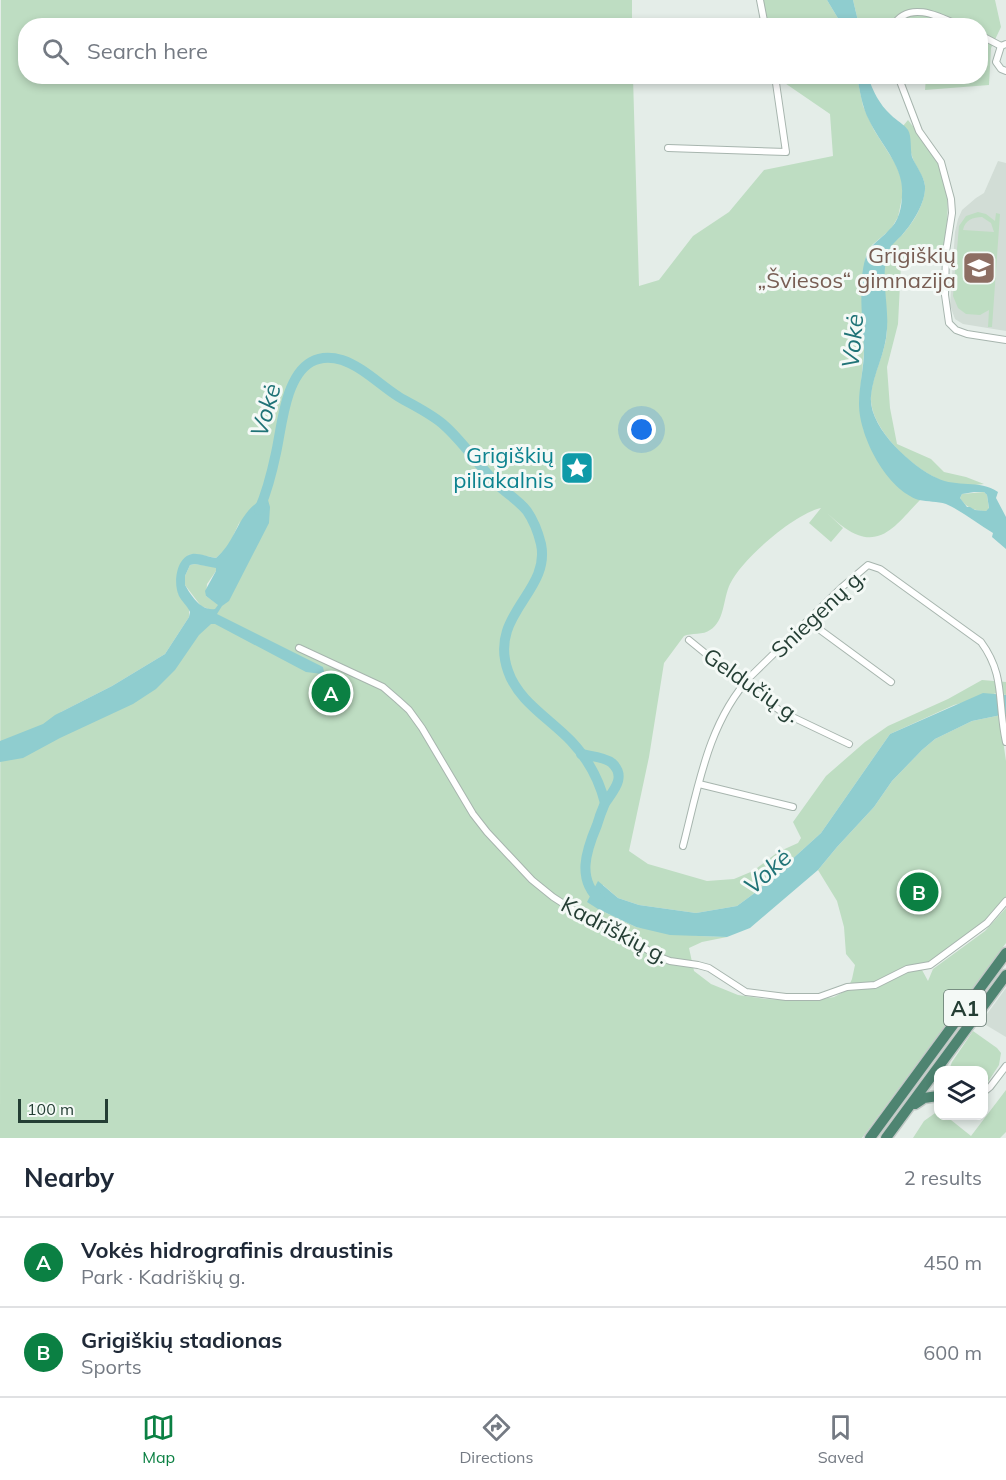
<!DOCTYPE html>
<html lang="en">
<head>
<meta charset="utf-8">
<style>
	body { margin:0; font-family:Mulish,sans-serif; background:#f2f2f3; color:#1f2937 }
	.controls { position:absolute; right:18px; bottom:18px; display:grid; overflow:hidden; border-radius:12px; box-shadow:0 3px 9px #0003 }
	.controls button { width:54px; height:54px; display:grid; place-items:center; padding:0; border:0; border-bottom:2px solid #e0e1e3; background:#fff; color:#1f2937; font:30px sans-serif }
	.scale { position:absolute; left:18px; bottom:15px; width:90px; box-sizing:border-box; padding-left:6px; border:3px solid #243e34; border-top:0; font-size:16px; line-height:21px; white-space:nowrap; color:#243e34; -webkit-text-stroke:4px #f4f9f6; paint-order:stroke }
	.you { position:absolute; left:642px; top:430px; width:21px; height:21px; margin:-15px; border:4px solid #fff; border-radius:50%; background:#1a73e8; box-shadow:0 0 0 9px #1a73e833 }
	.badge { display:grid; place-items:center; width:39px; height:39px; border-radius:50%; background:#0b8043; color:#fff; font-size:20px; font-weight:700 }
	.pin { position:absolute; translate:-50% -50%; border:3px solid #fff; box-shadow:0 2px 6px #0006 }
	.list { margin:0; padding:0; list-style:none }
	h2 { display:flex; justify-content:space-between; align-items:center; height:78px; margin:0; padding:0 24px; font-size:26px }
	h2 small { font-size:20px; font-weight:400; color:#747a83 }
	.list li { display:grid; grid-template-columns:39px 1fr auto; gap:18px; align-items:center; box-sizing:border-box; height:90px; padding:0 24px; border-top:2px solid #e0e1e3 }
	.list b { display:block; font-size:22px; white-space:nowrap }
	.list p { margin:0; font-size:20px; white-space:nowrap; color:#747a83 }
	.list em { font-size:20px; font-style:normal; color:#747a83 }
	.icon { flex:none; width:33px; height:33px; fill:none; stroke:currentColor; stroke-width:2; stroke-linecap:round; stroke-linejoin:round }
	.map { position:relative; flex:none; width:1006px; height:1138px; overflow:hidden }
	.search { position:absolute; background:#fff; box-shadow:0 3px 9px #0003; left:18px; right:18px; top:18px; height:66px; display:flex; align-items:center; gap:15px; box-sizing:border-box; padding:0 21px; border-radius:24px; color:#747a83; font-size:22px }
	.sheet { height:258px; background:#fff }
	nav { display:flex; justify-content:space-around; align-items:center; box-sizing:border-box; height:84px; border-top:2px solid #e0e1e3; background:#fff; font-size:16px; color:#747a83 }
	nav a { display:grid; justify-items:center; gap:3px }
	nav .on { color:#0b8043 }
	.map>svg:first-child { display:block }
	.built { fill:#d2ddd6 }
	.green { fill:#beddc2; fill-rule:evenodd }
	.water { fill:#8fcdcf; fill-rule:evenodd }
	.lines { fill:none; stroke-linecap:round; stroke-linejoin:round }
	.river { stroke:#8fcdcf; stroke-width:10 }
	.minor-casing { stroke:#a7b5ae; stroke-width:8 }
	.trunk-casing { stroke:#c2c9c6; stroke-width:13 }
	.minor { stroke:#fff; stroke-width:6 }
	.trunk { stroke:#4e8471; stroke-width:10 }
	.labels { text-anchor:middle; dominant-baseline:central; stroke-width:6; stroke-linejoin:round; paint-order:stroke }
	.shield { fill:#f4f9f6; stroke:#62766e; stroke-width:1.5 }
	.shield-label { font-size:21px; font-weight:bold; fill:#243e34 }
	.education-label { font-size:22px; fill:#785e54; stroke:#f4f9f6; text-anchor:end }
	.culture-label { font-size:22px; fill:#0d838f; stroke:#f4f9f6; text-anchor:end }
	.street-label { font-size:22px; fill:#243e34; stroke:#f4f9f6 }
	.water-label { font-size:24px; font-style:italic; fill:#207377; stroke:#f4f9f6 }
</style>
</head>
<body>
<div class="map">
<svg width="1006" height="1138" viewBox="0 0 1006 1138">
	<rect width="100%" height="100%" fill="#e4ede8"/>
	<g class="built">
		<path d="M998,161L1006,163V331L963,324L955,319L950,305L955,232L958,219L962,210L976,198L984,193Z"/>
		<path d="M1006,988V1037L981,1022Z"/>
	</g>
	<g class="green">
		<path d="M1,0H632V26H26V76L633,77L639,286L659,280L693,236L729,212L764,170L833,156L830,114L776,77H857L863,106L874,130L895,163L901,177L903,193L898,217L891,229L872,245L866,255L862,299L864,351L859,405L864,431L906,493L920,500C898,522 880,553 845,528C839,524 833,518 827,513L843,528L831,542L809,523L821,508C794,514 742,559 730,584C723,598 725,621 710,630C704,635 691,633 684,636L664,663L649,757L629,851L648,864L707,881L734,879L753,871L778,852L798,843L801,838L793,822L826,776L865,742L888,726L948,699L982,680L1006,682V695L997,693L954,705L890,734L821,833L756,892L737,906L696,913L639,905L618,898L603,885L598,909L636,927L699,936L727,937L702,942L689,948L694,971L711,984L738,995L765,999L811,1001L834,997L847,990L852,979L855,965L846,954L844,927L837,901L818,870L837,847L874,807L892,781L922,750L935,739L972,721L1006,714V726L1001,727L1006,761V897L989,919L923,966L922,970L928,981L933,969L985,931L1006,908V943L862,1138H0ZM240,521L216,603L206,596L207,584L216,571V567L195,564L190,565L185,576V585L201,606L211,610L155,683L59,713L112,686L165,654L189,617V608L178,593L188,555L195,554L216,558L228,547Z"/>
		<path d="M757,0H827L842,25H761Z"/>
		<path d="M853,0H995L1001,27L991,48L989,85L925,90L926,77L980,76V26L911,25L888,19V25H859Z"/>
		<path d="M908,120C918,133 931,147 938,162C952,194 948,220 943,253L901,264L898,324L887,367L890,408L897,444L931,459L944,472L966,477L984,484C975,485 965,486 956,485C924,480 871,433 871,399C871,375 887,352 887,328C888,302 879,276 888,251C891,243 898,239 903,234C913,223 924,205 925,189C926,178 915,167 912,156C908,143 912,137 903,126Z"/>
		<path d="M978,212L986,214L995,221L996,213L1000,214L992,327H988L989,310L980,315L966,314L958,308L953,296L959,226L966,216ZM982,217L991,223L994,232L963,230C965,220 973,217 982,217Z"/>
		<path d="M984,492L987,495L989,509L986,511C975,511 966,508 960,498L962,494Z"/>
		<path d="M973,1031L997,1048L1001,1053L999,1065L984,1088V1070H949L952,1062Z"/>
		<path d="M1006,1090V1132L1000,1138H913L924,1121L938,1111V1116H946L971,1136Z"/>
	</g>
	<g class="water">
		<path d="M827,0H853L859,25H842Z"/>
		<path d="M857,77H868C873,91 879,104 891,115C896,120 905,125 908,130C912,137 910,149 912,157C916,166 924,176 925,186C926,202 913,223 902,235C897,240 891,245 888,252C880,278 889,303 887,329C886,353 873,373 871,396C868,427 911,466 937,478C957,488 979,479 998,492L996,498L1006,517V549L992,537L993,533C978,524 962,511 946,504C937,501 928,502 919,500C887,490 859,437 859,404C859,386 864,368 864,350C863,323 857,279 867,254C871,244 881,239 888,231C899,222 902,207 902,194C904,166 880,144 869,120C862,107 860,91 857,77ZM974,492H984L987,495L989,508L986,511L975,510L970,507H967L960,498L962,494Z"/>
		<path d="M264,499L268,500L270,507L269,523L229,601L222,606L217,614L323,667L324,672L322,674L306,672L215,624H211L199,635L175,670L156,689L133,704L60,738L23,758L0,762V741L43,724L55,715L112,686L165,654L189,617L190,612C187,605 182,602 179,596C173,584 176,557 192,554C199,553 208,557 216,558C237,541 238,510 264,499ZM195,564L216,568V571L205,591L206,596L218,605L215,609C201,611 192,597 185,585V576L190,565Z"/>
		<path d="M983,693L1006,695V714L972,721L935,739L922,750L892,781L874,807L837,847L818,870L750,928L727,937L670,935L636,927L598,909L587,902L598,881L618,898L639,905L696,913L737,906L756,892L821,833L890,734Z"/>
	</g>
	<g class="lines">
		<g class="river">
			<path d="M259,510C267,492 272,472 276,453C282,426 285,377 311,362C320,357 332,357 342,360C363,367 380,385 399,397C414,406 432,414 445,426C465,444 480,468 500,487C509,495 519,501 527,511C534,521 538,532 541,544C551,592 488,614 508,671C518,701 549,718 571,741C588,759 599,779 605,803"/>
			<path d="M581,754C590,756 605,757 612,763C627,777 613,791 605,803C602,810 599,818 597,825C586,851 576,880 601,901"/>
		</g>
		<defs>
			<g id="minor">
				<path d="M760,0L765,26"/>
				<path d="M893,26C908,0 939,16 960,26"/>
				<path d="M980,35L1001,46"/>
				<path d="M1006,44L1001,46L996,62L1001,69L1006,71"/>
				<path d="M898,76L919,131L941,162L951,199L952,213L946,252L945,295L949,323L956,330L967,334L1006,340"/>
				<path d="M668,148L786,152L775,76"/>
				<path d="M808,621L891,682"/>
				<path d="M689,640L743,684L782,712L849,744"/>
				<path d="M299,648L383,687L398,700L409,710L422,728L473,814L487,832L532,880L553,897L584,917L615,929L657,956L670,961L698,965L709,968L746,992L786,997H819L847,987L875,985L907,969L930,965L987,923L1006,901"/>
				<path d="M699,784L793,807"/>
				<path d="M683,846C698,788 708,722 751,676L841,588L868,565L880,569L981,642C1006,676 997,702 1006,742"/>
				<path d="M984,1092L990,1087L1006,1066"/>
			</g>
			<g id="trunk">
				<path d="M915,1104L924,1098L938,1096"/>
				<path d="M870,1138L1006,953"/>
				<path d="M886,1138L1006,975"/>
			</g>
		</defs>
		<use href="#minor" class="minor-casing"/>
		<use href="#trunk" class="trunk-casing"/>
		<use href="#minor" class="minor"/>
		<use href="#trunk" class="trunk"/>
	</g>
	<defs>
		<symbol id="school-square" viewBox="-11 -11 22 22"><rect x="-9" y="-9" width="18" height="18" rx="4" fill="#8d6e63" stroke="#f4f9f6"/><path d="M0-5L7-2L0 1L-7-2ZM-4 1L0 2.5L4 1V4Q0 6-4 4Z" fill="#fff"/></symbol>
		<symbol id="sight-square" viewBox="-11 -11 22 22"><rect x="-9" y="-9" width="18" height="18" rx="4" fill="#0f9aa8" stroke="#f4f9f6"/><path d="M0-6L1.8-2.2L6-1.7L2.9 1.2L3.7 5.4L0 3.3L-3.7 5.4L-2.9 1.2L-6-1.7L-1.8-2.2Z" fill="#fff"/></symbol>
	</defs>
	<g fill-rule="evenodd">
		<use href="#school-square" x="960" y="249" width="38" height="38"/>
		<use href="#sight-square" x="558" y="449" width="38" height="38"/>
	</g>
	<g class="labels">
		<rect class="shield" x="944" y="990" width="42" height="36" rx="4.5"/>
		<g class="shield-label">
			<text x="965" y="1008">A1</text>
		</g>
		<g class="education-label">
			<text x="956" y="255">Grigiškių<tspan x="956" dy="25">„Šviesos“ gimnazija</tspan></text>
		</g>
		<g class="culture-label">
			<text x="554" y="455">Grigiškių<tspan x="554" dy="25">piliakalnis</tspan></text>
		</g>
		<g class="street-label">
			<text transform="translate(818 613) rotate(-43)">Sniegenų g.</text>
			<text transform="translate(752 685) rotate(35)">Geldučių g.</text>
			<text transform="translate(615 930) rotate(28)">Kadriškių g.</text>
		</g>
		<g class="water-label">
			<text transform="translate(852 341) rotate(-85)">Vokė</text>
			<text transform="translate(265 410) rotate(-74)">Vokė</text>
			<text transform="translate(767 871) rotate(-42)">Vokė</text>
		</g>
	</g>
</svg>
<div class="controls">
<button><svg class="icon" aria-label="layers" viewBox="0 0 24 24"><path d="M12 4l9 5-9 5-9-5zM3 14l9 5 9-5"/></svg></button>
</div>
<div class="scale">100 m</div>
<div class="you"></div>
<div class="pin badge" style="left:331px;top:693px">A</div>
<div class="pin badge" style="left:919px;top:892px">B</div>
<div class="search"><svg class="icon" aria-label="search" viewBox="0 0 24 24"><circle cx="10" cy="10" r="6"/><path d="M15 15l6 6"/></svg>Search here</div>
</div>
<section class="sheet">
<h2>Nearby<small>2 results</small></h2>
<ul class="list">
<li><span class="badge">A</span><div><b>Vokės hidrografinis draustinis</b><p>Park · Kadriškių g.</p></div><em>450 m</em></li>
<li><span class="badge">B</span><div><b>Grigiškių stadionas</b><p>Sports</p></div><em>600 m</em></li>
</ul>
</section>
<nav>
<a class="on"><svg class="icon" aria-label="map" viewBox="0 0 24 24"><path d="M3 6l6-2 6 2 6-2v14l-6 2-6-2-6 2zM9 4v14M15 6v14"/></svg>Map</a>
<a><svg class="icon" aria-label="directions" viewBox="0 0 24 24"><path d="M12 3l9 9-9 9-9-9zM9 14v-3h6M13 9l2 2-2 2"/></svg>Directions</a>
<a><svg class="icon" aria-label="saved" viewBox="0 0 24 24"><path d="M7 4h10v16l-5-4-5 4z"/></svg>Saved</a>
</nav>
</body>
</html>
